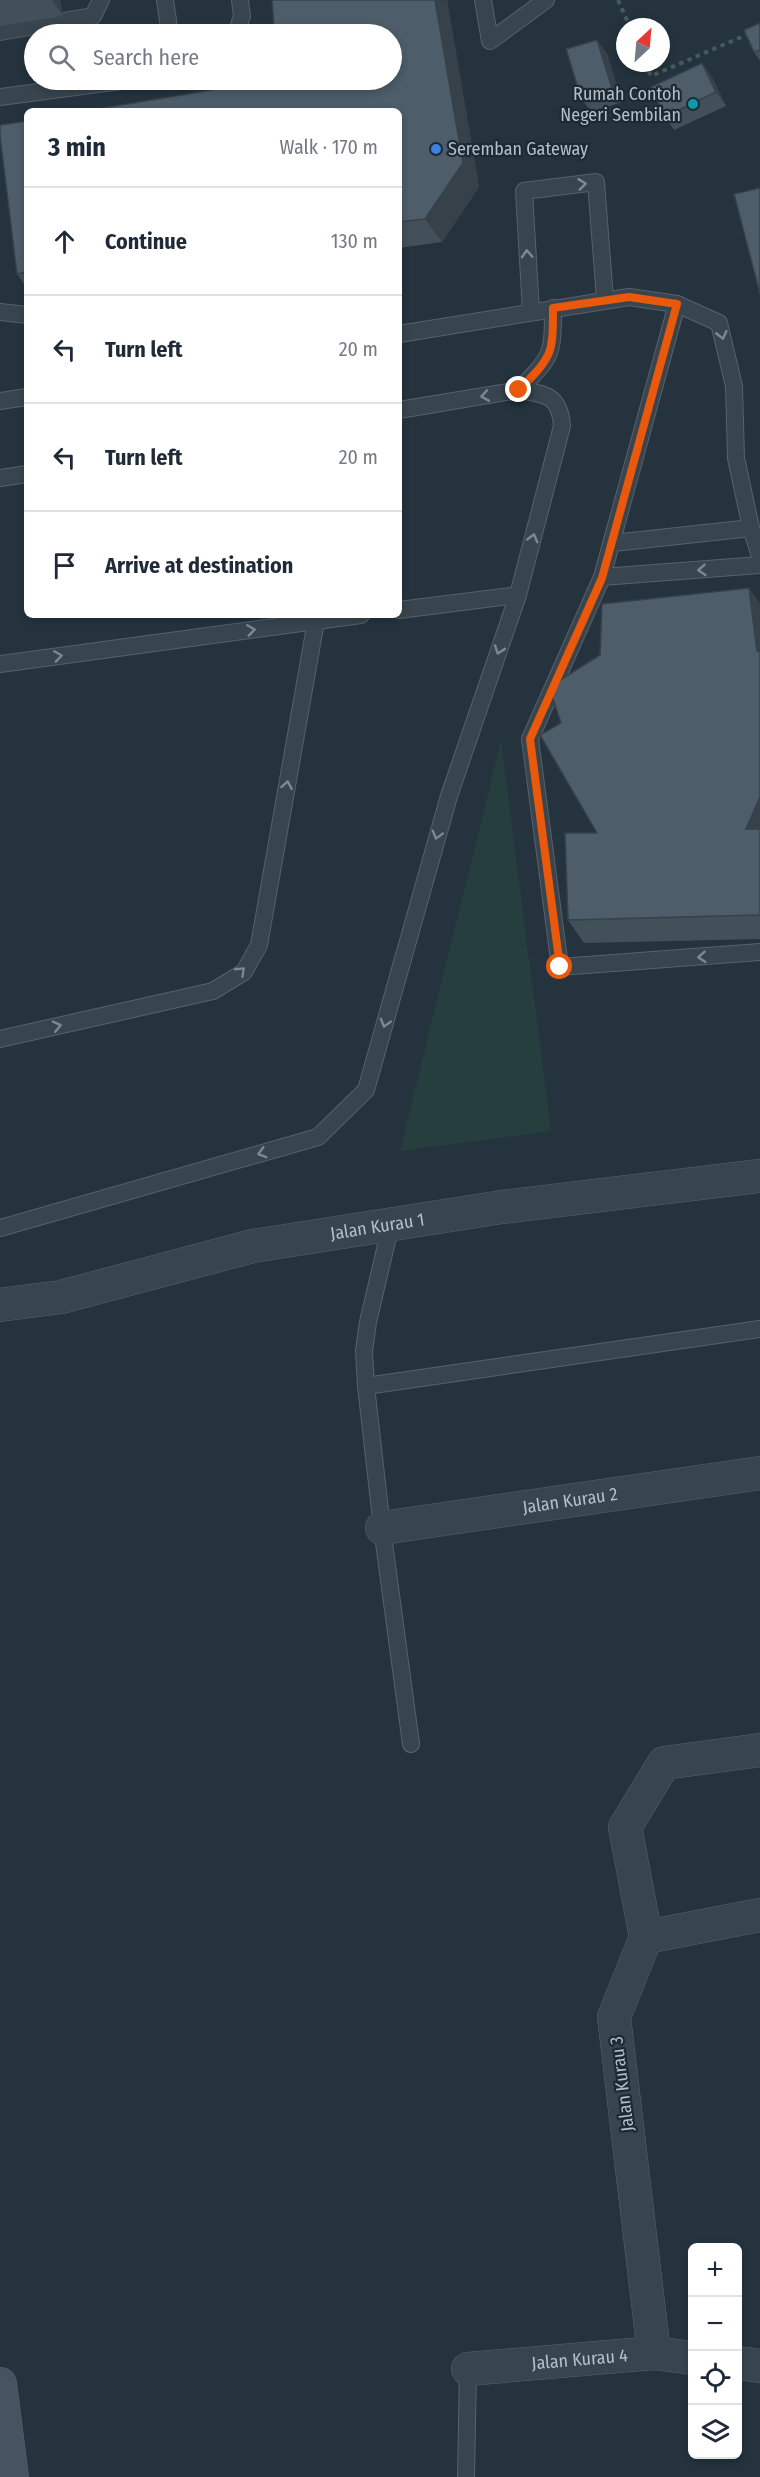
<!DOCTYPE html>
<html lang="en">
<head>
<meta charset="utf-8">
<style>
	body { margin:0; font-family:"Fira Sans Condensed",sans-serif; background:#f2f2f3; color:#1f2937 }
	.controls { position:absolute; right:18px; bottom:18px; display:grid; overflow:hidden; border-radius:9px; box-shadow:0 3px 9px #0003 }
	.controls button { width:54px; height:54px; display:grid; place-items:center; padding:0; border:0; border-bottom:2px solid #e0e1e3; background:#fff; color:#1f2937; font:30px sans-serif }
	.compass { position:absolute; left:616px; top:18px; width:54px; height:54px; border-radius:50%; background:#fff; box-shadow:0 3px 9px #0003; rotate:26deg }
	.stop { position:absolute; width:18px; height:18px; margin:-14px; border:4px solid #ea580c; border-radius:50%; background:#fff }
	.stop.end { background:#ea580c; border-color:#fff; box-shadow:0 2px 6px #0008 }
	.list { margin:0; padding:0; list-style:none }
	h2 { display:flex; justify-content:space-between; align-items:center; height:78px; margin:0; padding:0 24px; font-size:26px }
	h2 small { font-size:20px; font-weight:400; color:#747a83 }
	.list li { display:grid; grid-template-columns:39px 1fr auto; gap:18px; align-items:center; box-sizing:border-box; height:108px; padding:0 24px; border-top:2px solid #e0e1e3 }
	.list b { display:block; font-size:22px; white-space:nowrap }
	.list em { font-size:20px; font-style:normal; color:#747a83 }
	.icon { flex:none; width:33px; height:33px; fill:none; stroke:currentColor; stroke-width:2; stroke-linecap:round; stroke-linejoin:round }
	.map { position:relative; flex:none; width:760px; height:2477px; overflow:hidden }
	.search { position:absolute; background:#fff; box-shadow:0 3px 9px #0003; left:24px; top:24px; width:378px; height:66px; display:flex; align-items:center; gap:15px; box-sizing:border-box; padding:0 21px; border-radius:33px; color:#747a83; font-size:22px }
	.panel { position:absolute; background:#fff; box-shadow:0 3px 9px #0003; left:24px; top:108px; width:378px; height:510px; border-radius:9px }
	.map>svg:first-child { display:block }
	.green { fill:#263f3e }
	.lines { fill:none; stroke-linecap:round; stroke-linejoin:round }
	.lane-casing { stroke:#56626c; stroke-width:18 }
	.street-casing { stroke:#56626c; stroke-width:34 }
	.secondary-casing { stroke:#56626c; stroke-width:34 }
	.path { stroke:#445b5b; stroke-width:4; stroke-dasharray:4.5 4.5; stroke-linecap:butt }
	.lane { stroke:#38454e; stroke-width:16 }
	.street { stroke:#38454e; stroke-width:33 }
	.secondary { stroke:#465461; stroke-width:33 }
	.wall { fill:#42505a }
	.shaded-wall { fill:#36414a }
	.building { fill:#4d5d69; stroke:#36414a; stroke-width:1.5 }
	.oneway { stroke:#7c8892 }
	.route { stroke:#ea580c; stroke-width:8 }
	.culture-dot { fill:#0f9aa8; stroke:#1d2a33; stroke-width:2 }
	.shop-dot { fill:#3f7fe0; stroke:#1d2a33; stroke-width:2 }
	.labels { text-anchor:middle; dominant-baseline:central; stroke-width:4.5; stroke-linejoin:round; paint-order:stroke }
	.poi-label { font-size:18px; fill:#b4bfc9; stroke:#1d2a33; text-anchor:end }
	.street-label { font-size:18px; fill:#b4bfc9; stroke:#1d2a33 }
</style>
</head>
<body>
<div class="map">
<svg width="760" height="2477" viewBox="0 0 760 2477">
	<rect width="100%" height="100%" fill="#24333e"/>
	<path class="green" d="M501,741L551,1131L400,1151Z"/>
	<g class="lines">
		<defs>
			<g id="lane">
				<path d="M165,0L170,34"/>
				<path d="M483,0L490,41L546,0"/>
				<path d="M0,32L93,16L101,0"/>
				<path d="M236,34L242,16L240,0"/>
				<path d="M0,97L128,80"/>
				<path d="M677,304L602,577L760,565"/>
				<path d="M0,312L27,315"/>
				<path d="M531,312L524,191L596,182L605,299"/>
				<path d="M399,334L629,297L677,304L719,323L734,386L736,458L751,528L760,556"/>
				<path d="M519,390C552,356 553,356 553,308"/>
				<path d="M0,401L27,397"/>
				<path d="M0,478L27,474"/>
				<path d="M613,543L751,528"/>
				<path d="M602,577L530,739L560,967L760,952"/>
				<path d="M399,610L518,595"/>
				<path d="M0,664L361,615"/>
				<path d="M0,1039L213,991L244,972L259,945L316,621"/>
				<path d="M391,1224L368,1322L364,1351L366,1386L382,1528L411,1744"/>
				<path d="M0,1228L318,1137L366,1090L449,796L518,595L562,426C560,396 547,394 519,390L399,410"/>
				<path d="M366,1386L760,1329"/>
				<path d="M466,2477L468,2369"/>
			</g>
			<g id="street">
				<path id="s1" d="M0,1305L61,1297L253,1246L502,1207L760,1176"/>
				<path id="s2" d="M382,1528L760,1473"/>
				<path d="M646,1937L625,1827L664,1763L760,1750"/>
				<path d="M654,2353L614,2017L646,1937L760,1915"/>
				<path d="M738,2363L760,2366"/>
				<path id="s3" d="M468,2369L654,2353L692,2358"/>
			</g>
			<path id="secondary" d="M0,2384L12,2477"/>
		</defs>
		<use href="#lane" class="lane-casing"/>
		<use href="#street" class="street-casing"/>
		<use href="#secondary" class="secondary-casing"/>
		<g class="path">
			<path d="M618,0L630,27"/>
			<path d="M645,63L651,76L760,29"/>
		</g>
		<use href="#lane" class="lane"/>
		<use href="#street" class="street"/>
		<use href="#secondary" class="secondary"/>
	</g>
	<g class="wall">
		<path d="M0,0H60L63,16L0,26Z"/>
		<path d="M272,0H447L479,187L442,242L399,248V111L247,84L274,26Z"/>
		<path d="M760,23V61L754,52Z"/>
		<path d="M597,40L607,54L622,102L591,112L581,98Z"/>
		<path d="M702,63L712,77L726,106L674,130L665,117Z"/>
		<path d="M27,121V288L17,274Z"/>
		<path d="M749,588L760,604V939L584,943L568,920L597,833L561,723Z"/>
	</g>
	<g class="shaded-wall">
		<path d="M52,0H60L63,16Z"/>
		<path d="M435,0H447L479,187L442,242L425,219Z"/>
		<path d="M597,40L607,54L622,102L612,88Z"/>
		<path d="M702,63L712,77L726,106L716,92Z"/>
		<path d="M749,588L760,604V655L757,651Z"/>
		<path d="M760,797V848L746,829Z"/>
	</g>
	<g class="building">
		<path d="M272,0H435L463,163L425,219L399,222V111H85L247,84L249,80H392V34H271L274,26Z"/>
		<path d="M760,23V50L754,52L744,30Z"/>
		<path d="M597,40L612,88L581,98L566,49Z"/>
		<path d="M702,63L716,92L665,117L651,87Z"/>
		<path d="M27,121V272L17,274L0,136V125Z"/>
		<path d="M760,188V294L734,194Z"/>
		<path d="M749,588L757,651L760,652V797L746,829H760V915L568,920L565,833H597L540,735L561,723L549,687L600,655L602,604Z"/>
	</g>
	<defs><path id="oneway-chevron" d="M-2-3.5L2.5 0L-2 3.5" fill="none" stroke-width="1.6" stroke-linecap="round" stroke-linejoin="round" transform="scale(1.5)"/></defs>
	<g class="oneway">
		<use href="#oneway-chevron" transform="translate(582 184) rotate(-7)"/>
		<use href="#oneway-chevron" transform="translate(527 254) rotate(-93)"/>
		<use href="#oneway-chevron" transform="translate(722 335) rotate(77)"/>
		<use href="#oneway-chevron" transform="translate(485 396) rotate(170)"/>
		<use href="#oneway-chevron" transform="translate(533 538) rotate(-75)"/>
		<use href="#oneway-chevron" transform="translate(702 570) rotate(176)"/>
		<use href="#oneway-chevron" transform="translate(251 630) rotate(-8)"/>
		<use href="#oneway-chevron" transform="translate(499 650) rotate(109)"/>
		<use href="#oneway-chevron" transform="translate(58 656) rotate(-8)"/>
		<use href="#oneway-chevron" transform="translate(287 785) rotate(-80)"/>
		<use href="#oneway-chevron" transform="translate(437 835) rotate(106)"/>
		<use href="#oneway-chevron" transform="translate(702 957) rotate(176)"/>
		<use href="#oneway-chevron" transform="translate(241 971) rotate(-44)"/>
		<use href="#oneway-chevron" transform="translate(385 1023) rotate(106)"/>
		<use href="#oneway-chevron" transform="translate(57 1026) rotate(-13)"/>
		<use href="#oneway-chevron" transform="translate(262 1153) rotate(164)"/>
	</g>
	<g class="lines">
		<path class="route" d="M519,390C552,356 553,356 553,308L629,297L677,304L602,578L530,739L560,967"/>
	</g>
	<circle class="culture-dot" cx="693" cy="104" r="6"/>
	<circle class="shop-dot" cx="436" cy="149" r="6"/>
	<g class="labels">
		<g class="poi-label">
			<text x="681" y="94">Rumah Contoh<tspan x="681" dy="21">Negeri Sembilan</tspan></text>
			<text x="448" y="149" text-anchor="start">Seremban Gateway</text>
		</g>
		<g class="street-label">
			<text stroke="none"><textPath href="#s1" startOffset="386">Jalan Kurau 1</textPath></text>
			<text stroke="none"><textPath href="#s2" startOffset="190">Jalan Kurau 2</textPath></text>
			<text transform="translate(622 2084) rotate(-97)">Jalan Kurau 3</text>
			<text stroke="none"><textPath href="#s3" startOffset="112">Jalan Kurau 4</textPath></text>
		</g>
	</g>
</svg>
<div class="controls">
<button>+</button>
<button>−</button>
<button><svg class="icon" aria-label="locate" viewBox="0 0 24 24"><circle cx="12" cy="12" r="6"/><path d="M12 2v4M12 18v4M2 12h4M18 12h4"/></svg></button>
<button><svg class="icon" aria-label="layers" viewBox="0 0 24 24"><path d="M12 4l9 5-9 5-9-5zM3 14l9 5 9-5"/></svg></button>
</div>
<svg class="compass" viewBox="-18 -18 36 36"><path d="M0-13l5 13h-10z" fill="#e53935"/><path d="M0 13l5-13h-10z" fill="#747a83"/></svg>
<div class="stop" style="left:560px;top:967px"></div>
<div class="stop end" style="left:519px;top:390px"></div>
<div class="search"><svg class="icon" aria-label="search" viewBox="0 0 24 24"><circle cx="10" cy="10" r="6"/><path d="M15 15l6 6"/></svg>Search here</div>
<section class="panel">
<h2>3 min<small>Walk · 170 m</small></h2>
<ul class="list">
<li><svg class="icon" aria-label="ahead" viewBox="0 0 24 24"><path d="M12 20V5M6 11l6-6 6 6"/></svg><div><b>Continue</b></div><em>130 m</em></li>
<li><svg class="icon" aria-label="left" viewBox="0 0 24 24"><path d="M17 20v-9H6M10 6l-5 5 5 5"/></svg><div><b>Turn left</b></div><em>20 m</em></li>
<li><svg class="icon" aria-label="left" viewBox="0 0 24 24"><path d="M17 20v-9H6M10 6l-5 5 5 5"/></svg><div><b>Turn left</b></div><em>20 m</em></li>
<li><svg class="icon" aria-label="arrive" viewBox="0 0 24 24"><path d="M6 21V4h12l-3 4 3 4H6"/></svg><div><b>Arrive at destination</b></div></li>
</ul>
</section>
</div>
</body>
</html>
